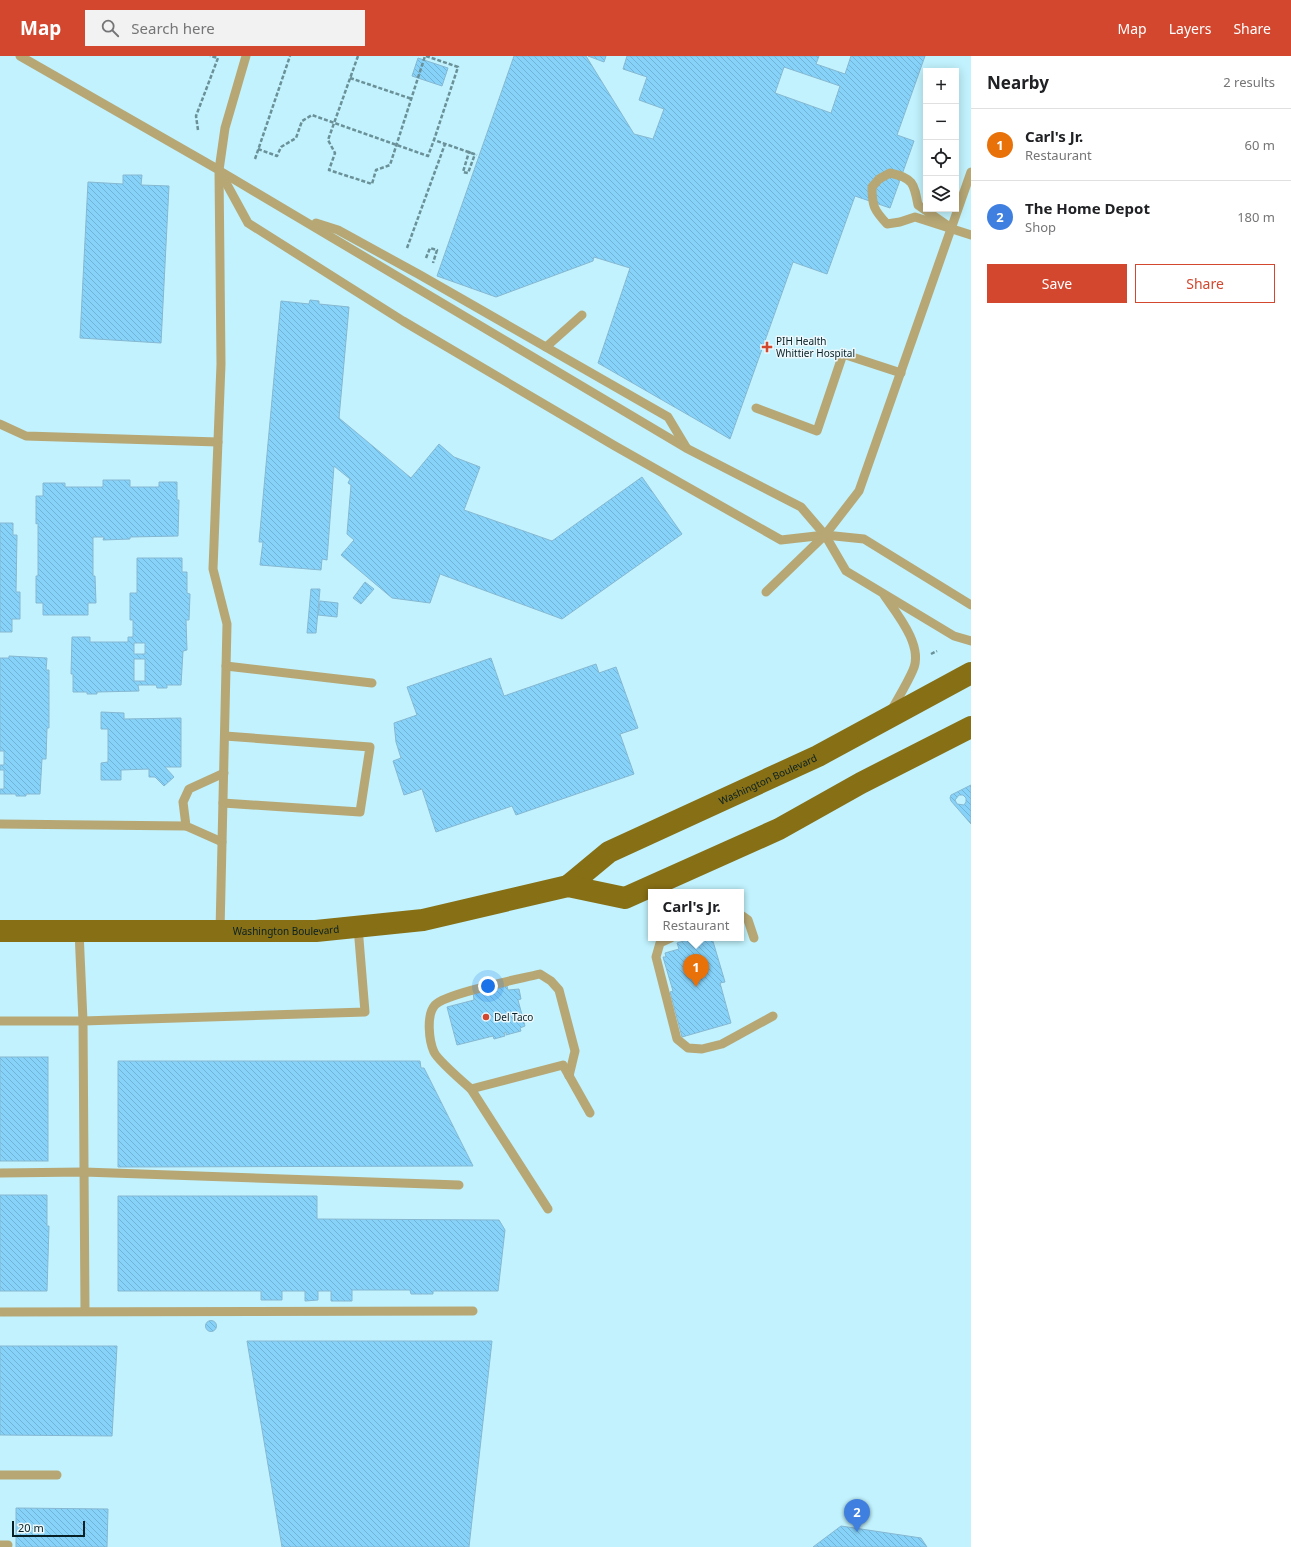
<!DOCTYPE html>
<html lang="en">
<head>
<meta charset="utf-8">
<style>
	body { margin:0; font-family:"Noto Sans",sans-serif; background:#f2f2f2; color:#202124 }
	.controls { position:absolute; right:12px; top:12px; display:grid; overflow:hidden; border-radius:0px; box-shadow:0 2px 10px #0003 }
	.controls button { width:36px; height:36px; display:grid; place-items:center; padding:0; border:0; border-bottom:1px solid #e0e0e0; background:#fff; color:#202124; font:20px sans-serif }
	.scale { position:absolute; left:12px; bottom:10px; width:73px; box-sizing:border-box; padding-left:4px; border:2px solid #072025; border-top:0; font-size:11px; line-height:14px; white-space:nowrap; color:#072025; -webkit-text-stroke:3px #ecf8fb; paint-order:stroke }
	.you { position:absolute; left:488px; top:930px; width:14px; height:14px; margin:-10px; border:3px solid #fff; border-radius:50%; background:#1a73e8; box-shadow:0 0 0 6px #1a73e833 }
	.badge { display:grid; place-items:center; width:26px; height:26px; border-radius:50%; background:#d3472e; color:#fff; font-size:13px; font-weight:700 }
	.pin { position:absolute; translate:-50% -33px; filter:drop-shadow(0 1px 2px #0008) }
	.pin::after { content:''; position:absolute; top:21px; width:14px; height:12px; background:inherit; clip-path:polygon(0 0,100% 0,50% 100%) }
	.popup { position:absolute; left:648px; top:833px; width:96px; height:52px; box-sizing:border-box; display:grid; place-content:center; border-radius:0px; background:#fff; filter:drop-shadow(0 1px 3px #0005); font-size:13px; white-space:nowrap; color:#757577 }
	.popup b { font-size:15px; color:#202124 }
	.popup::after { content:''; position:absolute; left:50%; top:100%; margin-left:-8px; border:8px solid transparent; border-top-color:#fff }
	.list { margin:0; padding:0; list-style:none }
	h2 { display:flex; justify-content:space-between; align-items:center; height:52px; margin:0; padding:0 16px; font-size:17px }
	h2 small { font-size:13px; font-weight:400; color:#757577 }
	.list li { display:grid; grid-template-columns:26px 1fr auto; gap:12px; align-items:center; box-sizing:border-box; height:72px; padding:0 16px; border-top:1px solid #e0e0e0 }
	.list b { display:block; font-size:15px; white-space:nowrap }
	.list p { margin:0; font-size:13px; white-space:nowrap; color:#757577 }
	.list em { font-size:13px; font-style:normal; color:#757577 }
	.actions { display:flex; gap:8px; padding:12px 16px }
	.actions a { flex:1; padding:9px 0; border:1px solid #d3472e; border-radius:0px; text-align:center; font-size:14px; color:#d3472e }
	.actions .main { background:#d3472e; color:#fff }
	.icon { flex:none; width:22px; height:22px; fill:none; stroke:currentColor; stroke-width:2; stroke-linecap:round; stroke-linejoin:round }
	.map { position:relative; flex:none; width:971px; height:1491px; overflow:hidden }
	header { display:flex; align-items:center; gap:24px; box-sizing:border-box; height:56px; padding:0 20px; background:#d3472e; color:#fff }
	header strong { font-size:19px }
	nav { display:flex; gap:22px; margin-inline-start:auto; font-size:14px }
	.search { width:280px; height:36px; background:#f2f2f2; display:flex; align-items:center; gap:10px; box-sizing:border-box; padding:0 14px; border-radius:0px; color:#757577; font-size:15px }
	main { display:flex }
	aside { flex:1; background:#fff }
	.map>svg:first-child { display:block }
	.building { fill:url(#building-back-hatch); stroke:#86b8d2; fill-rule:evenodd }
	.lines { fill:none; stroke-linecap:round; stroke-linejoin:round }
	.path { stroke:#6a9098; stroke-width:2.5; stroke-dasharray:4 2; stroke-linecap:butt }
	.service { stroke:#b7a775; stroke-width:9 }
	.primary { stroke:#876f15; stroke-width:22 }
	.poi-dot { fill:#d3472e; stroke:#ecf8fb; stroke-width:1.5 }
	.labels { text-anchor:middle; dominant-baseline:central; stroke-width:3; stroke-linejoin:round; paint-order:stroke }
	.poi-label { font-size:10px; fill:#072025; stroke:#ecf8fb; text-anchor:start }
	.street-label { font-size:10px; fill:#072025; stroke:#ecf8fb }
</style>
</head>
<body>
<header>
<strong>Map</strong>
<div class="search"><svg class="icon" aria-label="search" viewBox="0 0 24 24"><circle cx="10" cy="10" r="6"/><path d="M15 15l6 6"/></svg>Search here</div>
<nav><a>Map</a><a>Layers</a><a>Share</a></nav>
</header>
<main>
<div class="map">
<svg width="971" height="1491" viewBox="0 0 971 1491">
	<defs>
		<pattern id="building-back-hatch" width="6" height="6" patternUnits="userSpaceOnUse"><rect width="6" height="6" fill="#86d2f9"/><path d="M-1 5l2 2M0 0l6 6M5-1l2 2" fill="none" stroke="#72b4d5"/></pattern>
	</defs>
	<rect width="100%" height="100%" fill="#c1f2fd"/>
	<g class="building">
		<path d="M514,0H586L634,78L653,83L664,53L639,44L647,21L623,13L627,0H819L816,8L845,18L851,0H925L897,79L914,85L890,152L855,140L827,218L793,206L730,383L598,307L630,212L594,201L593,205L496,241L437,220ZM784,11L840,30L831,57L775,37Z"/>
		<path d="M588,0H606L604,6Z"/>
		<path d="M418,2L448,12L442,30L412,20Z"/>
		<path d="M123,119H142L141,129L169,130L161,287L80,282L88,126L123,128Z"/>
		<path d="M310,244L319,245V248L349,251L339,362L411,422L439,388L454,401L480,411L464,454L552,485L642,421L682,478L562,563L440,518L430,547L392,542L341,499L354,484L347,478L351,429L348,427L350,423L334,410L327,504L322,503L321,514L260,509L263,486H259L281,245L309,248Z"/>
		<path d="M103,424H130V431H159V426H177V444H179L178,480L130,481V483L103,484L104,481H93V520H95L96,547H88V559H43V547H36V520H38V467L36,468V440H43V427H65V431H103Z"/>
		<path d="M0,467H13V479H17L16,536H20V563H12V576H0Z"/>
		<path d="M137,502H182V516H187V537L190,538L189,564H186L187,594L183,595L181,629H167V632H157L156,629H138L139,635L97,636V638H87V636H73V618H71L72,581H90V586H128V581H133V564H130V537H137ZM134,587H145V598H134ZM134,603H145V625H134Z"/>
		<path d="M365,526L374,533L361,548L353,542Z"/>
		<path d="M311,533H320L316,577H307Z"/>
		<path d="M320,545L338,547L337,561L318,559Z"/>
		<path d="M9,600L47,602L46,614H49V672H47L46,703H42L40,738H26V740H16V738H0V733H4V714H0V709H4V695H0V602H9Z"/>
		<path d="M491,602L504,640L596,608L599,617L616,611L638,672L620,678L634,718L516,759L512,750L436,776L422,733L404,739L393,705L401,702L396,686L394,667L417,659L407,631Z"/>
		<path d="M101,656L124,657V663L181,662V711H165L174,721L164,730L155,721H149V713L121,714V724H101V707L108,706V673H101Z"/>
		<path d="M971,729V768L951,745L950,742L951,739ZM959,739H963L966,742V746L964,749L957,748L955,744Z"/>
		<path d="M694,882H712L725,926L720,927L731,967L682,981L670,936L673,935L663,901H666L665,897L679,893L677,887Z"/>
		<path d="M507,930L508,934L519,933L521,943L518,944L525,970L520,972L521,975L506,979V976L504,977L505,980L494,983L493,980L457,989L447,951L474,944L473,936L488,932L490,939L495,937L494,934Z"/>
		<rect x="0" y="1001" width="48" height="104"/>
		<path d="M118,1005H420L421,1012H424L473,1110L118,1111Z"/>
		<path d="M0,1139H47V1170H49L47,1235H0Z"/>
		<path d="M118,1140H317V1163L499,1164L505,1174L498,1235H433V1238H411L410,1234H352V1245H331V1235H318V1244L305,1245V1235H282V1244H261V1235H118Z"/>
		<circle cx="211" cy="1270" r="5.5"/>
		<path d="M247,1285H492L469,1491H282Z"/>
		<path d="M0,1290H117L112,1380L0,1379Z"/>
		<path d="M16,1452L108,1453L107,1491H16Z"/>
		<path d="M841,1470L921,1482L927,1491H813Z"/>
	</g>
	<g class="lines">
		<g class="path">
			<path d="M358,0L328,84L335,97L329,114L372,128L376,114L390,109L425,0"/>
			<path d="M426,0L458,11L434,84L477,99"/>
			<path d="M350,22L412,43"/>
			<path d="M198,74L196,60L218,2L210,0"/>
			<path d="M258,93L277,100L281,91L296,82L302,65L312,59L428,100L434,84"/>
			<path d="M471,97L469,96L463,116L468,117L475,98"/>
			<path d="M255,103L290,0"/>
			<path d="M407,192L445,88"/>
			<path d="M426,202L430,192L437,194L433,207"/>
			<path d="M931,598L937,595"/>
		</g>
		<g class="service">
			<path d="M20,0L219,114L221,308L213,513L227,568L220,875"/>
			<path d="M246,0L225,72L219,114L248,167L403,265L615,390L781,484L825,479L864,483L971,549"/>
			<path d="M220,115L686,392L801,451L825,479L846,515L954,580L971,585"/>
			<path d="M316,167L338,174L420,219L668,361L686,391"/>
			<path d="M951,172L918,149C914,127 913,122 890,117L879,123L872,131C872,150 874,154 887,168L900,166L915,161L971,179"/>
			<path d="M546,291L582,259"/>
			<path d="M756,352L817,375L843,298L901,317"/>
			<path d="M0,368L26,380L218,386"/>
			<path d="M766,536L825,479L859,435L971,116"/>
			<path d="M884,539C897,558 924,590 913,614C907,628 898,642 891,655"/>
			<path d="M226,610L372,627"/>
			<path d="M223,747L360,756L370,691L225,680"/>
			<path d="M0,768L186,770"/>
			<path d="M222,786L186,770L183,746L189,733L224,717"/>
			<path d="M741,859L748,864L754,882"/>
			<path d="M79,875L83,965L85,1255"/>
			<path d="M671,882L660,887L656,901L677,983L688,992L702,993L722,988L773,960"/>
			<path d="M0,965H83L365,956L358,871"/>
			<path d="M471,1033C463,1026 437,1003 434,996C429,985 426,959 435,949C446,937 520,923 540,918L551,925L559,934L575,995L569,1020"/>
			<path d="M0,1117L84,1116L459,1129"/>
			<path d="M548,1153L471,1033L563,1009L590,1057"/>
			<path d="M0,1256L473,1255"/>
			<path d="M0,1419H57"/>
			<path d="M0,1489H8"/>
		</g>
		<g class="primary">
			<path id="s1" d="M568,830L609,796L818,700L971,617"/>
			<path id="s2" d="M0,875H316L423,864L568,830L625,842L779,773L861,727L971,671"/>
		</g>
	</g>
	<g class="poi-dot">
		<path d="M765 285h4v4h4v4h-4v4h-4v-4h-4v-4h4z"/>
		<circle cx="486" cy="961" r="4"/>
	</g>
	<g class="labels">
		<g class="poi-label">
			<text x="776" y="285">PIH Health<tspan x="776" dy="12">Whittier Hospital</tspan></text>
			<text x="494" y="961">Del Taco</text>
		</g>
		<g class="street-label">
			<text stroke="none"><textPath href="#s1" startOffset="228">Washington Boulevard</textPath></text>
			<text stroke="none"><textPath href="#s2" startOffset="286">Washington Boulevard</textPath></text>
		</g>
	</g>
</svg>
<div class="controls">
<button>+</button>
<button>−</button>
<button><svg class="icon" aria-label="locate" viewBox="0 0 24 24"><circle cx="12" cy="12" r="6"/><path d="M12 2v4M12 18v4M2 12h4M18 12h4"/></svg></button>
<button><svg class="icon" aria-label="layers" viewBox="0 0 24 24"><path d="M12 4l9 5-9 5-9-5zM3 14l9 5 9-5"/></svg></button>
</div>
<div class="scale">20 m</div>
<div class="you"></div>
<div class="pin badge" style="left:696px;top:931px;background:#e8710a">1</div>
<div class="popup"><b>Carl's Jr.</b>Restaurant</div>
<div class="pin badge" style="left:857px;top:1476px;background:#3f7fe0">2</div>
</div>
<aside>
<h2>Nearby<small>2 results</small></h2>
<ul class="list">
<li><span class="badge" style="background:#e8710a">1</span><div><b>Carl's Jr.</b><p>Restaurant</p></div><em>60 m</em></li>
<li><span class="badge" style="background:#3f7fe0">2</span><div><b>The Home Depot</b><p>Shop</p></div><em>180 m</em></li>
</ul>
<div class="actions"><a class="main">Save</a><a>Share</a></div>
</aside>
</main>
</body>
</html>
